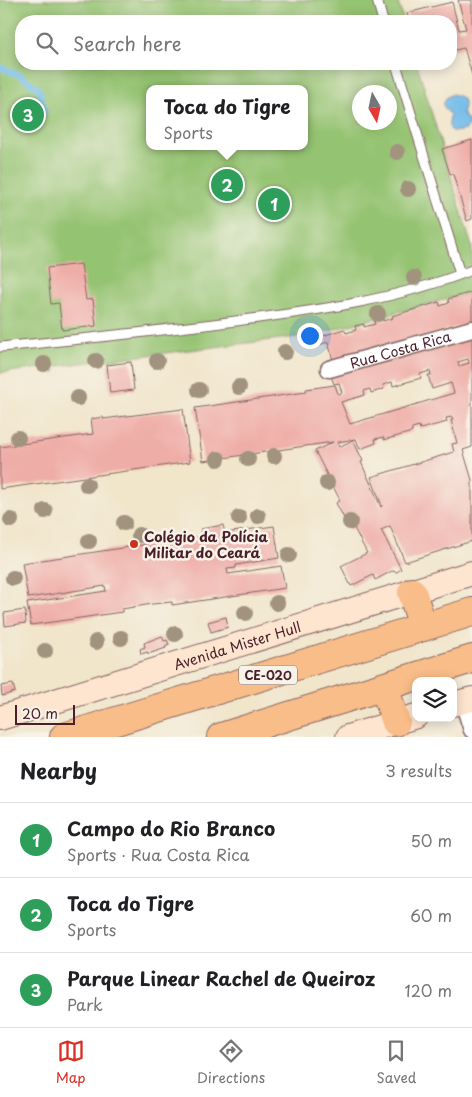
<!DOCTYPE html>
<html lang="en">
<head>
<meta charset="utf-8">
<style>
	body { margin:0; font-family:"Playpen Sans",sans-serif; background:#f6f6f6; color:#202124 }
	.controls { position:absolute; right:15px; bottom:15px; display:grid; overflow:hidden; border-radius:10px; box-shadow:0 2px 12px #0003 }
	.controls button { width:45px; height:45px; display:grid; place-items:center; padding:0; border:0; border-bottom:1px solid #e0e0e0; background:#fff; color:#202124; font:25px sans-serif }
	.compass { position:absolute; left:352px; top:85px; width:45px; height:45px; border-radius:50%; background:#fff; box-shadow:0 2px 12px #0003; rotate:171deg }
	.scale { position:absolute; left:15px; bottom:12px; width:60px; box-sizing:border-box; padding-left:5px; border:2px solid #4a1f2b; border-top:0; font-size:14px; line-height:18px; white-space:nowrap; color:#4a1f2b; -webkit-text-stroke:4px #f7f3e8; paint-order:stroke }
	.you { position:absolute; left:309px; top:335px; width:18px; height:18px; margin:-12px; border:4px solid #fff; border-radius:50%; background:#1a73e8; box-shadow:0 0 0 8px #1a73e833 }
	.badge { display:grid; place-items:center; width:32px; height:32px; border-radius:50%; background:#d93025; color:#fff; font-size:16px; font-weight:700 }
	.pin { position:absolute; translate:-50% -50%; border:2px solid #fff; box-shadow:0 1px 5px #0006 }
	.popup { position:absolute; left:146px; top:85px; width:162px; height:65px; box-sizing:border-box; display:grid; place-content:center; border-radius:10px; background:#fff; filter:drop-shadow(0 1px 4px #0005); font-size:16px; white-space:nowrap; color:#757577 }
	.popup b { font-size:19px; color:#202124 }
	.popup::after { content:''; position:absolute; left:50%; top:100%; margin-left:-10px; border:10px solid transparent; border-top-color:#fff }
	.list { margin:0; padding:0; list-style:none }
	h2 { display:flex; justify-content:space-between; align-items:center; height:65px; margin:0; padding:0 20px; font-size:21px }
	h2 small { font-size:16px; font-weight:400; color:#757577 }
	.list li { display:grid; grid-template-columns:32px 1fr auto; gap:15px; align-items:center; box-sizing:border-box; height:75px; padding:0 20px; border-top:1px solid #e0e0e0 }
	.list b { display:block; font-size:19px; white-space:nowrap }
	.list p { margin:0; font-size:16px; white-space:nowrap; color:#757577 }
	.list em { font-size:16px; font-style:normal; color:#757577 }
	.icon { flex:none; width:28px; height:28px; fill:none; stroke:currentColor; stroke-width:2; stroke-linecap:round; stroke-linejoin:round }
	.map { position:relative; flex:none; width:472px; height:737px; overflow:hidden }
	.search { position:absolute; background:#fff; box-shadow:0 2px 12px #0003; left:15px; right:15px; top:15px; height:55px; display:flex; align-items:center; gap:12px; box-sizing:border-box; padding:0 18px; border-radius:20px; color:#757577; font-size:19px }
	.sheet { height:290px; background:#fff }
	nav { display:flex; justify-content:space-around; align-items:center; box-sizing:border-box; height:70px; border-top:1px solid #e0e0e0; background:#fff; font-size:14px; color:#757577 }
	nav a { display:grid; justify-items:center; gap:2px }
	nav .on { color:#d93025 }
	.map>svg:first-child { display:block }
	.green { fill:#94c371; stroke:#6f714e; fill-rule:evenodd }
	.water { fill:#70bbe9; stroke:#5d6d8a }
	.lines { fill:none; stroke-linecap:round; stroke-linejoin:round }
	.stream { stroke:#70bbe9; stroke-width:6 }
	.building { fill:#efada7; fill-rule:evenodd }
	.lane-casing { stroke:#846463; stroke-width:11 }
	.street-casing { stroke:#846463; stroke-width:19 }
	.secondary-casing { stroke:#846463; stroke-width:26 }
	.highway-casing { stroke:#846463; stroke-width:30 }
	.lane { stroke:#fff; stroke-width:9 }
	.street { stroke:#fff; stroke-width:16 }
	.secondary { stroke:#fde5d0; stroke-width:24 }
	.highway { stroke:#f9bd89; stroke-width:28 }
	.tree { fill:#a1937e }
	.poi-dot { fill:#c8321e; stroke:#f7f3e8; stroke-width:2 }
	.labels { text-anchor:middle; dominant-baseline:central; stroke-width:5; stroke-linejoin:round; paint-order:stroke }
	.shield { fill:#f7f3e8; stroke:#7e5f64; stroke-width:1 }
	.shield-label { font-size:12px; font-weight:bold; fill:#4a1f2b }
	.street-label { font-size:14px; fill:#4a1f2b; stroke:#f7f3e8 }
	.poi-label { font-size:14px; font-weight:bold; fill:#4a1f2b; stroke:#f7f3e8; text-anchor:start }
</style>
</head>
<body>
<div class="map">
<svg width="472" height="737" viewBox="0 0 472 737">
	<rect width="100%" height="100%" fill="#f7f3e8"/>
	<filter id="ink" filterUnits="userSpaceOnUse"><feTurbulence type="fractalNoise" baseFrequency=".02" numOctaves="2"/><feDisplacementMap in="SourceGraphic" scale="10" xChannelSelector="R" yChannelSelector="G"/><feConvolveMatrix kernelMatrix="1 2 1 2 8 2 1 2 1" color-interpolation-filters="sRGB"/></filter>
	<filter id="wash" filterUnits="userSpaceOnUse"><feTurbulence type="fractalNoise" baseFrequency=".0096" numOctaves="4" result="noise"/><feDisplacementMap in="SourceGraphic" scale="20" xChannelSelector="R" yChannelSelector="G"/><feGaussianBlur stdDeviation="1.12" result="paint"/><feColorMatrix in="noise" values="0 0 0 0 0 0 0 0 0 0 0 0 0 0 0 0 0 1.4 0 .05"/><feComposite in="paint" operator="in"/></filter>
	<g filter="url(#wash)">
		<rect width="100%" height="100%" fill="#f1e5ca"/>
		<path class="green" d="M0,0H397L404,21H21V64H417L472,247V292L313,335L0,373ZM150,89H304V146H150ZM360,92H390V122H360Z"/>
		<path class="water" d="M452,94C465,97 466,101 462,113L469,122L466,130L453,132C447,127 449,122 450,115L443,105L446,98Z"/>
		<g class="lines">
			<path class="stream" d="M0,67L23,77L39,89L45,111"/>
		</g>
		<g id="blocks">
			<g class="building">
				<path d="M458,0H472V75L464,48L451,51V21H409L407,13L452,2L459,30L466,29Z"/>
				<path d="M472,140V219L467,221L453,174H450L442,149Z"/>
				<path d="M81,264L86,300L93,299L96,326L62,330L59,303L51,304L47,268Z"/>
				<path d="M472,292V322L334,364L328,342L319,345L316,338L344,329L346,333L356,330L355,326L364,324V327L375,324L374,321L382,318L383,321L393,318L392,316L439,302L440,306L449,303L448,299Z"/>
				<path d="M472,332V447L463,450L472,480V541L405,562L390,526L381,530L401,569L397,572L392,571L375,580L373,575L351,586L341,566L367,553L354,528L350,530L336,503L340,500L315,451L333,442L203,461L195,408L306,392V389L335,385L338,394L342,393L339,383L334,384L330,373ZM468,359L469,363L459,366L458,362ZM430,371L431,375H428L432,389L451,383L454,393L350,424L341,402L365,395L364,391L370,389L371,393L384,389L383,385L392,382L393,386L421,378L420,374ZM452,417L453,420H451L457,443L452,444L454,452L371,477L382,506L381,507L361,462L363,461L353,440L339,447L337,442L356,439L360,449L376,443L375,439L384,437V440L412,432V428L419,426L420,429L447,422L446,418Z"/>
				<path d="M131,362L134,390L110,393L107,365Z"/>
				<path d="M183,409L190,462L0,489V447L93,434L91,419L103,417V419Z"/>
				<path d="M223,525L225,533L274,526L279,558L236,565V568L227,569L228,574L281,566L285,588L172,605V602L152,604L122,609V612L31,625L27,603L106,591L105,586L28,598L22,563L202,536L201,529Z"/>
				<path d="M25,610L26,623L5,626L4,613Z"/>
				<path d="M226,617L228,627L211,632L208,622Z"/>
				<path d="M162,636L164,641L167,640L169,645L165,647L166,648L148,654V652L141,654L140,649L145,647L144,643Z"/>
				<path d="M13,684L15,692L2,696L1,686Z"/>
			</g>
		</g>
	</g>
	<g filter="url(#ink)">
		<use href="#blocks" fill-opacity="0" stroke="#846463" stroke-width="1"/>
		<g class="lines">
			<defs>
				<g id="lane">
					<path d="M377,0L383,21"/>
					<path d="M396,64L460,274"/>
					<path d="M1,347C82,339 162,331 243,320C321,310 399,299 472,270"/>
				</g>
				<g id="street">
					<path id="s1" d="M329,369L472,329"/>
					<path d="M463,702L472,730"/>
				</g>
				<g id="secondary">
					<path d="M453,704L472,699"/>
					<path id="s2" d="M0,718L472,573"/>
					<path d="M348,737L416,716"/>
				</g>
				<g id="highway">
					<path d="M412,592L423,627"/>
					<path d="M384,687L396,722"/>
					<path d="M64,737L472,612"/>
					<path d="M221,737L472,659"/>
				</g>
			</defs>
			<use href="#lane" class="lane-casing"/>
			<use href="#street" class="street-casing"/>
			<use href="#secondary" class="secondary-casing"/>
			<use href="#highway" class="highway-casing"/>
			<use href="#lane" class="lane"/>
			<use href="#street" class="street"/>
			<use href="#secondary" class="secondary"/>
			<use href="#highway" class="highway"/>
		</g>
		<g class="tree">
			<circle cx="397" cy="152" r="8"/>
			<circle cx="408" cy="189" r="8"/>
			<circle cx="414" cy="278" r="8"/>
			<circle cx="378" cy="314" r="8"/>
			<circle cx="285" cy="352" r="8"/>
			<circle cx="96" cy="361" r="8"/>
			<circle cx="157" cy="361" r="8"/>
			<circle cx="44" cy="364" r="8"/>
			<circle cx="239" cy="387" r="8"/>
			<circle cx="199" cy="390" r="8"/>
			<circle cx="78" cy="398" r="8"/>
			<circle cx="18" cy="438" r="8"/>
			<circle cx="274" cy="456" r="8"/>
			<circle cx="218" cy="459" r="8"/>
			<circle cx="248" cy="459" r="8"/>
			<circle cx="327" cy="483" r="8"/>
			<circle cx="87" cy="485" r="8"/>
			<circle cx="45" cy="511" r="8"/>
			<circle cx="258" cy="516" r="8"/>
			<circle cx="239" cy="518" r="8"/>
			<circle cx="11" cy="520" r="8"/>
			<circle cx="350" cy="522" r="8"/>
			<circle cx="124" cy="523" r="8"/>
			<circle cx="139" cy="535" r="8"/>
			<circle cx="89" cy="541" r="8"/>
			<circle cx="289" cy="555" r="8"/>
			<circle cx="13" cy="578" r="8"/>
			<circle cx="277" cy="603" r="8"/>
			<circle cx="245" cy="613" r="8"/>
			<circle cx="175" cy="634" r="8"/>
			<circle cx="121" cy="638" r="8"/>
			<circle cx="96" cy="642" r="8"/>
			<circle cx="45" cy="651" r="8"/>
		</g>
	</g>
	<circle class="poi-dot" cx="134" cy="544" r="5"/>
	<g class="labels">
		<rect class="shield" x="239" y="665.5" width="58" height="19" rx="4"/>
		<g class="shield-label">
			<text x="268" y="675">CE-020</text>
		</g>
		<g class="street-label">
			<text stroke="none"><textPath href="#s1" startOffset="74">Rua Costa Rica</textPath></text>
			<text stroke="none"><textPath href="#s2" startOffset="248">Avenida Mister Hull</textPath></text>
		</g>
		<g class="poi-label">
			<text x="144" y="536">Colégio da Polícia<tspan x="144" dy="16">Militar do Ceará</tspan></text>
		</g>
	</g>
</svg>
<div class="controls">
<button><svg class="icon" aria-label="layers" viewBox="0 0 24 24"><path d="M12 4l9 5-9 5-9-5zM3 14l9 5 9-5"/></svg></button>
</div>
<svg class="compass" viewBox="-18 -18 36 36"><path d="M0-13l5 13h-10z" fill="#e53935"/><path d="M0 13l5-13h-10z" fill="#757577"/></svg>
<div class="scale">20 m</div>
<div class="you"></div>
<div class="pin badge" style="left:274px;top:204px;background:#2e9e5b">1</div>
<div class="pin badge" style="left:227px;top:185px;background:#2e9e5b">2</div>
<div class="popup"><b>Toca do Tigre</b>Sports</div>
<div class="pin badge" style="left:28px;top:115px;background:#2e9e5b">3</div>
<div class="search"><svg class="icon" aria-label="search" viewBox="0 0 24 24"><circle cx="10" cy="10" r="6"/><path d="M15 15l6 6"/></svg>Search here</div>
</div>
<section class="sheet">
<h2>Nearby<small>3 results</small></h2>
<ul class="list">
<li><span class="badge" style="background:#2e9e5b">1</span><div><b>Campo do Rio Branco</b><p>Sports · Rua Costa Rica</p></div><em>50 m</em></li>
<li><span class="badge" style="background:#2e9e5b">2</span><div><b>Toca do Tigre</b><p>Sports</p></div><em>60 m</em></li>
<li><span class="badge" style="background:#2e9e5b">3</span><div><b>Parque Linear Rachel de Queiroz</b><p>Park</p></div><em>120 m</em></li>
</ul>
</section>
<nav>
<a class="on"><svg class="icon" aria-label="map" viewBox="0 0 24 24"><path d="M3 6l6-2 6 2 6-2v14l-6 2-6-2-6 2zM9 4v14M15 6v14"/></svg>Map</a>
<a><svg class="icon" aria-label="directions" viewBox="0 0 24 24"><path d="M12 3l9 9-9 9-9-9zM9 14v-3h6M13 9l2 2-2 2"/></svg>Directions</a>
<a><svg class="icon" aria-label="saved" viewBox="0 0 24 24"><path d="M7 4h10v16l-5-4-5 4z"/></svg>Saved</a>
</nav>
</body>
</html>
